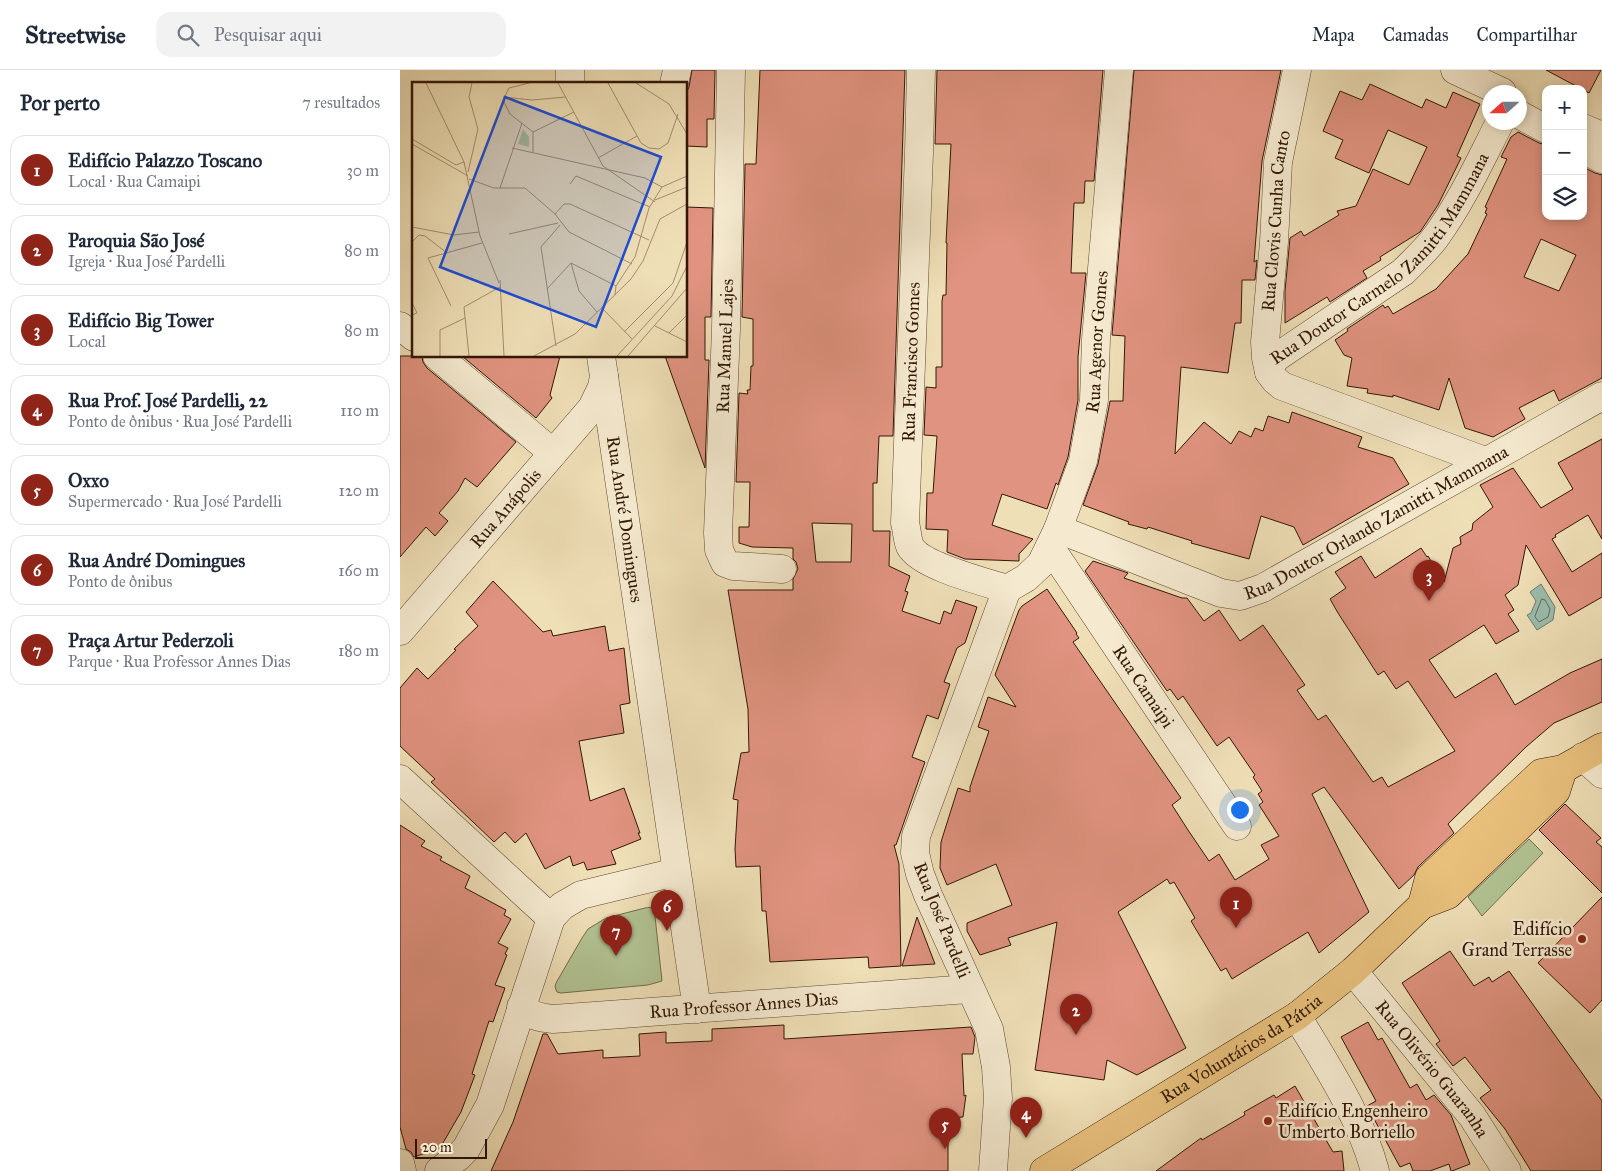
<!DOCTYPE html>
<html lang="pt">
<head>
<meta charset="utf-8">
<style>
	body { margin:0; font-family:"IM FELL Great Primer",serif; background:#f2f2f3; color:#1f2937 }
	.controls { position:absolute; right:15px; top:15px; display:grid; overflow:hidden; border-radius:10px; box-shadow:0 2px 8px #0003 }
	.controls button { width:45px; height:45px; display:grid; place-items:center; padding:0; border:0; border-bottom:1px solid #e0e1e3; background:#fff; color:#1f2937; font:25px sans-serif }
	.compass { position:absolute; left:1082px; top:15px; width:45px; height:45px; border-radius:50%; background:#fff; box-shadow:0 2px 8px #0003; rotate:249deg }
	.scale { position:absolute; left:15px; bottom:12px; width:72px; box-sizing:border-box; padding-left:5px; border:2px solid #321705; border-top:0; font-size:14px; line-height:18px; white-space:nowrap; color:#321705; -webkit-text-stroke:4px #f5ead0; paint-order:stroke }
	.you { position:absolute; left:839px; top:739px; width:18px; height:18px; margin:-12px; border:4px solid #fff; border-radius:50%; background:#1a73e8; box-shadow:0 0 0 8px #1a73e833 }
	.badge { display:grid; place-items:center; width:32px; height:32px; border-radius:50%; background:#8f2418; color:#fff; font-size:16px; font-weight:700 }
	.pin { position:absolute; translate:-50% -41px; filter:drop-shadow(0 1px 2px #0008) }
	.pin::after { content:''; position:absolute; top:26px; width:18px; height:15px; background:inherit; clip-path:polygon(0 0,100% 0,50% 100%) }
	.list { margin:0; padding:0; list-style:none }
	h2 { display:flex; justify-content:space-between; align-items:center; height:65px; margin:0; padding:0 20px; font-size:21px }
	h2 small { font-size:16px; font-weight:400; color:#747a83 }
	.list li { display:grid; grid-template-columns:32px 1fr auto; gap:15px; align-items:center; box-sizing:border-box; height:70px; margin:0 10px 10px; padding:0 10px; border:1px solid #e0e1e3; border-radius:15px }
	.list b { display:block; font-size:19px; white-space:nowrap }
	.list p { margin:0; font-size:16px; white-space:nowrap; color:#747a83 }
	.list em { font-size:16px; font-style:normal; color:#747a83 }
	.icon { flex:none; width:28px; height:28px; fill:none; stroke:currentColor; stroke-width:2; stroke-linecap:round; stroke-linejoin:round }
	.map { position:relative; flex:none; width:1202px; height:1101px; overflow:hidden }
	header { display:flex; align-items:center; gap:30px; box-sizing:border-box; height:70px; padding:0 25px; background:#fff; border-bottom:1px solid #e0e1e3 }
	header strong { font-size:24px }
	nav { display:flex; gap:28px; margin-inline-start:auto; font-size:18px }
	.search { width:350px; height:45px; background:#f2f2f3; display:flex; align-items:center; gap:12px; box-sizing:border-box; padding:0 18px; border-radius:15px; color:#747a83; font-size:19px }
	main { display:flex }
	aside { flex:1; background:#fff }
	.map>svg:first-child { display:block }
	.green { fill:#b2c393; stroke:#726d4c }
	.water { fill:#9abdaf; stroke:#707b6b }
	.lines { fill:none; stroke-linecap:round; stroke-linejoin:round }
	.shore { stroke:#666a5a; stroke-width:1 }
	.building { fill:#e09380; stroke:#321705; fill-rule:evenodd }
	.minor-casing { stroke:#614932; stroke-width:29 }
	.major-casing { stroke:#321705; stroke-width:29 }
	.minor { stroke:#f5ead0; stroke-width:28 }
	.major { stroke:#e8c07c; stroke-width:28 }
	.poi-dot { fill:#8f2418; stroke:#f5ead0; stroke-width:2 }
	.labels { text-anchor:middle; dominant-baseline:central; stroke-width:5; stroke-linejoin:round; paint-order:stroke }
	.street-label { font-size:18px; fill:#321705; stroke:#f5ead0 }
	.poi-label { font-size:18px; fill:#321705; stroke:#f5ead0; text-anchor:end }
	.inset-road { fill:none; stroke:#a38f70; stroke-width:1 }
	.view { fill:#1d4ed8; fill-opacity:0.15; stroke:#1d4ed8; stroke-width:2.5 }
	.inset-edge { fill:none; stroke:#321705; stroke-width:2.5 }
</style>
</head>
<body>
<header>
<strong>Streetwise</strong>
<div class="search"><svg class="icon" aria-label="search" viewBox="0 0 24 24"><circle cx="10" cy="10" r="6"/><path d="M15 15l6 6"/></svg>Pesquisar aqui</div>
<nav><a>Mapa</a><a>Camadas</a><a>Compartilhar</a></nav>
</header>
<main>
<aside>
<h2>Por perto<small>7 resultados</small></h2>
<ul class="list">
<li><span class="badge">1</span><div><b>Edifício Palazzo Toscano</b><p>Local · Rua Camaipi</p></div><em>30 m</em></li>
<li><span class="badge">2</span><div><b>Paroquia São José</b><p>Igreja · Rua José Pardelli</p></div><em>80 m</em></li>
<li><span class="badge">3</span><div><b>Edifício Big Tower</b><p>Local</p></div><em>80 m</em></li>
<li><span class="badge">4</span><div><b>Rua Prof. José Pardelli, 22</b><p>Ponto de ônibus · Rua José Pardelli</p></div><em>110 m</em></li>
<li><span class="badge">5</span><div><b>Oxxo</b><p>Supermercado · Rua José Pardelli</p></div><em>120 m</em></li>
<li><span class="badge">6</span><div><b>Rua André Domingues</b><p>Ponto de ônibus</p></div><em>160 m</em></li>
<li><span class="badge">7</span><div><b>Praça Artur Pederzoli</b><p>Parque · Rua Professor Annes Dias</p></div><em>180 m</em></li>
</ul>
</aside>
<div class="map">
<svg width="1202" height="1101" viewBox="0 0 1202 1101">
	<rect width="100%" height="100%" fill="#efdfb7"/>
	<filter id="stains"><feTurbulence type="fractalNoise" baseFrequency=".004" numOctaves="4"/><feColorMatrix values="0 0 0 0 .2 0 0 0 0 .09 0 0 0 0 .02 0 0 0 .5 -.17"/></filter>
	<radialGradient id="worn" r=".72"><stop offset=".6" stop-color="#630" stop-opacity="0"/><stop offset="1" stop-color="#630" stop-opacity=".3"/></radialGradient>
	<g class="green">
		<path d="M1129,769L1143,783L1082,846L1068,827Z"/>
		<path d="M254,837L262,911L248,915L161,923L157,922L155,917L156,913L182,868L188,859L206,848L245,838Z"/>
	</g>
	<path class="water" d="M1141,514L1155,537L1153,550L1137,560L1127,545L1131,543L1136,531L1130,522Z"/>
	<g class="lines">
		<path class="shore" d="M1142,529L1145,530L1150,539L1148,547L1139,552L1135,547Z"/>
	</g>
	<g class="building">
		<path d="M292,0H315L314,49H307V77L286,76V23L289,17Z"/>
		<path d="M360,0H505L493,366H479L477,413H473V461H490L489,496L510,506L505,521L508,522L502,541L540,554L544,541L551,544L556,530L577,537L565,573L557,578L544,612L550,614L538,649L527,645L512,687L525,692L496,775H494L499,794L501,896L469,898L468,887L370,892L366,841H362L360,796L336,797L335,779L338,730L333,729L341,683L349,682L348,639L328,520H393V509L398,499L396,492L393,489V478L352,477L339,473V457H349L350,412H336L339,323L348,324L347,320H350L351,296H353V249L342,247L345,94H356ZM412,453L452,454L451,492H416Z"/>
		<path d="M537,0H703L694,111H685L684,133H674L671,203H686L678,287V330L668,387L658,415L656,413L647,439L602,424L592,455L633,469L619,484V491L565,489L547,482L548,460L526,459L527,423H533L537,366L524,365L526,317L536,318V297H542V231L543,225H546L547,173H546L551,74H535Z"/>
		<path d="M734,0H881L862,91L854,192L857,190L855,210H842L841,253H835L828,303L781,297L775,384L804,352L831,374L839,361L851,367L855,358L863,361L868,346L889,353L892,342L962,367L958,377L993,388L1009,414L903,475L894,457L861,446L849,489L791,473L792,471L748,457L747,459L728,454L729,452L683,435L698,394L710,331H723L725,266L712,265Z"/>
		<path d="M1146,0H1201L1189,23Z"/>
		<path d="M970,14L1022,38L1026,29L1046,38L1053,22L1080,34L1057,86L1061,88L1038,135L1020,162L980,187L981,190L963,201L967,208L930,232L927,227L885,253V221L890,168L901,161L904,166L939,145L937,141L956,136L973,99L1009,115L1027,77L988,60L969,103L935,88L943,70L923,61L940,21L962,30Z"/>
		<path d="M1118,62L1139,73L1146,75V146H1183V97L1195,103L1202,105V308L1159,331L1154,320L1119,338L1125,349L1093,367L1065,358L1049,308L1039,340L993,325V327L967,323L968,319L947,316L952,288L944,285L935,270L948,261L947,259L983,235L985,238L988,236L993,244L1036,219L1068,184L1087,144L1085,143L1087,138L1085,137L1107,89L1101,87L1111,67ZM1141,169L1176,185L1159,221L1124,207Z"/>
		<path d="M286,137L313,138L311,247H305V290H309L305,398L265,286H286Z"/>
		<path d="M0,286H22L23,292L27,298L116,372L77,417L65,408L58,421L39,443L48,451L35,466L26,457L0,487Z"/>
		<path d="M62,286H160L150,325L152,328L136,348Z"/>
		<path d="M1202,369V469L1188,445L1155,465L1156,467L1152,469L1172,502L1202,483V527L1169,546L1126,475L1118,515L1105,525L1114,540L1108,544L1119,561L1096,574L1084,555L1029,590L1055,628L1096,603L1115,635L1170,603L1202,589V632L1154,653L1126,677L1048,754L1054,763L1018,797L1014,805L999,819L924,717L912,724L969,842L919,883L908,862L832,909L826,898L821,901L791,851L795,848L774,812L770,814L767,809L718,842L786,978L737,1005L707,990L704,1010L635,1000L657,852L608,868L611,875L580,885L567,861V853L612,835L596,794L547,815L540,798L541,772L558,718L570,722V717L589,661L578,657L588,627L616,637L595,605L619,540L622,536L647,519L677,563L676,564L679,568L673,572L781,728L772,735L788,760L809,791L819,784L835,810L869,789L861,775L879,766L859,735L863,732L858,724L862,721L853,707L855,705L829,667L817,676L783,626L778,630L770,619L767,621L685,501L693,491L728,503L724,508L782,528H787L804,551L819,540L840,571L863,555L905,615L897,620L918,650L926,645L973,712L982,707L988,717L1055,681L1008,611L996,619L984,601L978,605L938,543L930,529L946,518L935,502L961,486L975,508L1021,478L1027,487L1028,486L1044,512L1053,478L1061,474L1060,467L1072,460L1073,453L1093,437L1080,415L1113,398L1141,438L1173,419L1158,393Z"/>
		<path d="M93,511L143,562L151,560L153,566L205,556L209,581L224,578L230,633L220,635L224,663L179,671L190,731L224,718L240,763H238L241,769L211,781L216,794L187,800L184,792L173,796L170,786L145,799L126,763L115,773L105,762L94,772L31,712L35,709L0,676V618L17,598L28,609L56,580L54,579L78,556L66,542Z"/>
		<path d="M1165,734L1201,768L1196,772L1202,777V823L1139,760Z"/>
		<path d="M0,755L25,771L21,776L42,787L40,790L70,806L65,818L106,840L104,845L111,849L98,873L108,878L105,884L107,885L95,915L105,918L93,952L89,951L72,1004L75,1005L61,1042L40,1078L14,1087L11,1082L6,1079L0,1057Z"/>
		<path d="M1202,827V930L1190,943L1138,893Z"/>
		<path d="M517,847L535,894L502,896Z"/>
		<path d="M1050,881L1074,916L1089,907L1092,912L1109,901L1202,1031V1101H1131L1105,1059L1080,1028L1091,1020L1065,987L1053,996L1036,974L1040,971L1002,913Z"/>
		<path d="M968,952L978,970L982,968L1010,1018L1017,1014L1026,1030L1034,1025L1051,1045L1070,1094L1052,1101H1051L1049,1094L1030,1101H1013L1010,1093L1000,1097L967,1036L976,1031L941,967Z"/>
		<path d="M384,955V969L571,957L575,967L573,984H562L564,1026L566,1025L563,1047L548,1048V1101H91L113,1052L143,964H147L158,984L203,980V988L240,986L239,964L266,962V973L312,971V959Z"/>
		<path d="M895,1016L933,1082L942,1081L944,1101H756L801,1068L802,1070L845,1045L844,1042L874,1025L876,1028Z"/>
	</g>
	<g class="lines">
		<defs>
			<g id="minor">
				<path d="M331,0L326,259L318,463L319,480L325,493L333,496L382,499"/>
				<path d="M521,0L519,83L505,453C507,460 507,469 510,476C520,496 585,512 607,519"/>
				<path d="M1055,0L1102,22"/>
				<path d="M170,14V0"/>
				<path d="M274,14L277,0"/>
				<path d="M1120,45L1146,59"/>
				<path d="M1183,58L1202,66"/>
				<path d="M1183,79L1202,89"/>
				<path d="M0,256L14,267"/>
				<path d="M37,286L153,383"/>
				<path id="s1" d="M201,286L297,939"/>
				<path id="s2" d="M869,302L866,288L865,272L874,172L878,92L897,0"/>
				<path id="s3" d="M1085,391L882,316L875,310L869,302L871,294L877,287L1003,202C1014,191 1026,180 1035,168C1061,133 1080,91 1100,52"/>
				<path id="s4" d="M658,459L821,523L840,526L863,518L1202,326"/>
				<path id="s5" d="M650,477L837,756"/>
				<path id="s6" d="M607,519L626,508L641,494L658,459L683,391L694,330L696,269L719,0"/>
				<path id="s7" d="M0,561L192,338L202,317L204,306"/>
				<path d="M1183,687L1202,704"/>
				<path d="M0,709L151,848"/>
				<path id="s8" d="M953,901L1072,1046L1107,1101"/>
				<path id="s9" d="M121,937C130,946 141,948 153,949L569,919"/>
				<path d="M897,946C926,995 960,1045 975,1101"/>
				<path d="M0,1093L2,1101"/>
				<path d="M39,1101L58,1087L66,1079L90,1035L151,848L162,836L181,825L276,802"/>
				<path d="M593,1101L598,1028L596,997L589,959L528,825L520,804L515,783L516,766L607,519"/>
			</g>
			<g id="major">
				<path d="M1022,835L1029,808L1141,703L1163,699L1202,677"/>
				<path id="s10" d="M644,1101L897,946L953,901L1022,835L1048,825L1156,721L1163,699"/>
			</g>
		</defs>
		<use href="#minor" class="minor-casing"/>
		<use href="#major" class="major-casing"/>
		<use href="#minor" class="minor"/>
		<use href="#major" class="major"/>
	</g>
	<g class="poi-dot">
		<circle cx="1182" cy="869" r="5"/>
		<circle cx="868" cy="1051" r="5"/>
	</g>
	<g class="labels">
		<g class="street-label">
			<text stroke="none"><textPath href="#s2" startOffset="152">Rua Clovis Cunha Canto</textPath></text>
			<text stroke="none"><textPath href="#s3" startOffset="398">Rua Doutor Carmelo Zamitti Mammana</textPath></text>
			<text stroke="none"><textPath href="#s6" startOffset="274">Rua Agenor Gomes</textPath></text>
			<text transform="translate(325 276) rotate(-88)">Rua Manuel Lajes</text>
			<text transform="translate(511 292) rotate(-88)">Rua Francisco Gomes</text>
			<text stroke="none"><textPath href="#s7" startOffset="162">Rua Anápolis</textPath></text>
			<text stroke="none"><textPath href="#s1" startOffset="165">Rua André Domingues</textPath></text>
			<text stroke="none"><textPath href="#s4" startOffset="349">Rua Doutor Orlando Zamitti Mammana</textPath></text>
			<text stroke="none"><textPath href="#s5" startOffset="168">Rua Camaipi</textPath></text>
			<text transform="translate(542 850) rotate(68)">Rua José Pardelli</text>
			<text stroke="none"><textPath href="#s9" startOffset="226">Rua Professor Annes Dias</textPath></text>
			<text stroke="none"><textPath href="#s10" startOffset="232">Rua Voluntários da Pátria</textPath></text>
			<text stroke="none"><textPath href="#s8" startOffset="126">Rua Olivério Guaranha</textPath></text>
		</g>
		<g class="poi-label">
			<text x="1172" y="859">Edifício<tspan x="1172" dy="21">Grand Terrasse</tspan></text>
			<text x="878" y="1041" text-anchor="start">Edifício Engenheiro<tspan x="878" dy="21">Umberto Borriello</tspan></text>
		</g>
	</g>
	<g transform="translate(12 12)">
		<rect width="275" height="275" fill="#efdfb7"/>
		<path d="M111,47L117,55V65L106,62Z" fill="#b2c393"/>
		<path class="inset-road" d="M14,1L52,80L68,154L87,201M117,1L97,6L91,18L98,32L121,50V70M146,1L191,84L243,120M196,1L229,61L237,66L247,67L256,61L266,32M224,1L257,22L275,52M91,15L120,18L154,15M121,50L162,30M0,57L44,83L52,80M0,62L56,94M100,66L233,96L250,105M186,76L225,54M56,90L66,47L57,15L60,1M57,97L82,106H113L143,132L157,150L220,182M158,102L164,94L238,125M250,105L275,94M88,106L110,41M243,118L275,105M143,132L152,122H158L237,158M0,145L42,153L67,150M97,152L146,141M0,160L7,153L13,154L35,171M159,181L204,204M88,198L92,274M135,207L159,181L167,209L185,230M203,213L204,204L223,175L237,126L250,105M0,221L5,231L0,233M39,224L16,176L70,161M190,226L220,257M243,244L275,260M212,250L261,201L275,160M257,251L275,233M144,264L129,165L148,143M28,274V248L53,236M57,274L52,225L88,205M122,274L163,252L219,197L231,179L248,137L275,122M205,274L260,214L275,184M216,274L275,206"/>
		<path class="view" d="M93,15L249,75L184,245L28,185Z"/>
		<rect width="275" height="275" class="inset-edge"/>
	</g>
	<rect width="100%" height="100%" filter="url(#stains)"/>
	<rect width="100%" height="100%" fill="url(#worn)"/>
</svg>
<div class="controls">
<button>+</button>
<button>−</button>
<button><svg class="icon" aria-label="layers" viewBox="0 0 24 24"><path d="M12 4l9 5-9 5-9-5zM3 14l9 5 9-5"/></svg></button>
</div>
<svg class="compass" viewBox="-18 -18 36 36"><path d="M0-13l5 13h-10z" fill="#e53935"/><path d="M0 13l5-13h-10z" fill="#747a83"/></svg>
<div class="scale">20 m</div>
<div class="you"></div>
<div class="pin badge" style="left:836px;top:858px">1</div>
<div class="pin badge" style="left:676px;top:965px">2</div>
<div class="pin badge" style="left:1029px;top:531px">3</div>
<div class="pin badge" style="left:626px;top:1068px">4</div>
<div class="pin badge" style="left:545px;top:1079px">5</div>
<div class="pin badge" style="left:267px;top:861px">6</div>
<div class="pin badge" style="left:216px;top:886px">7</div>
</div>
</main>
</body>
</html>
